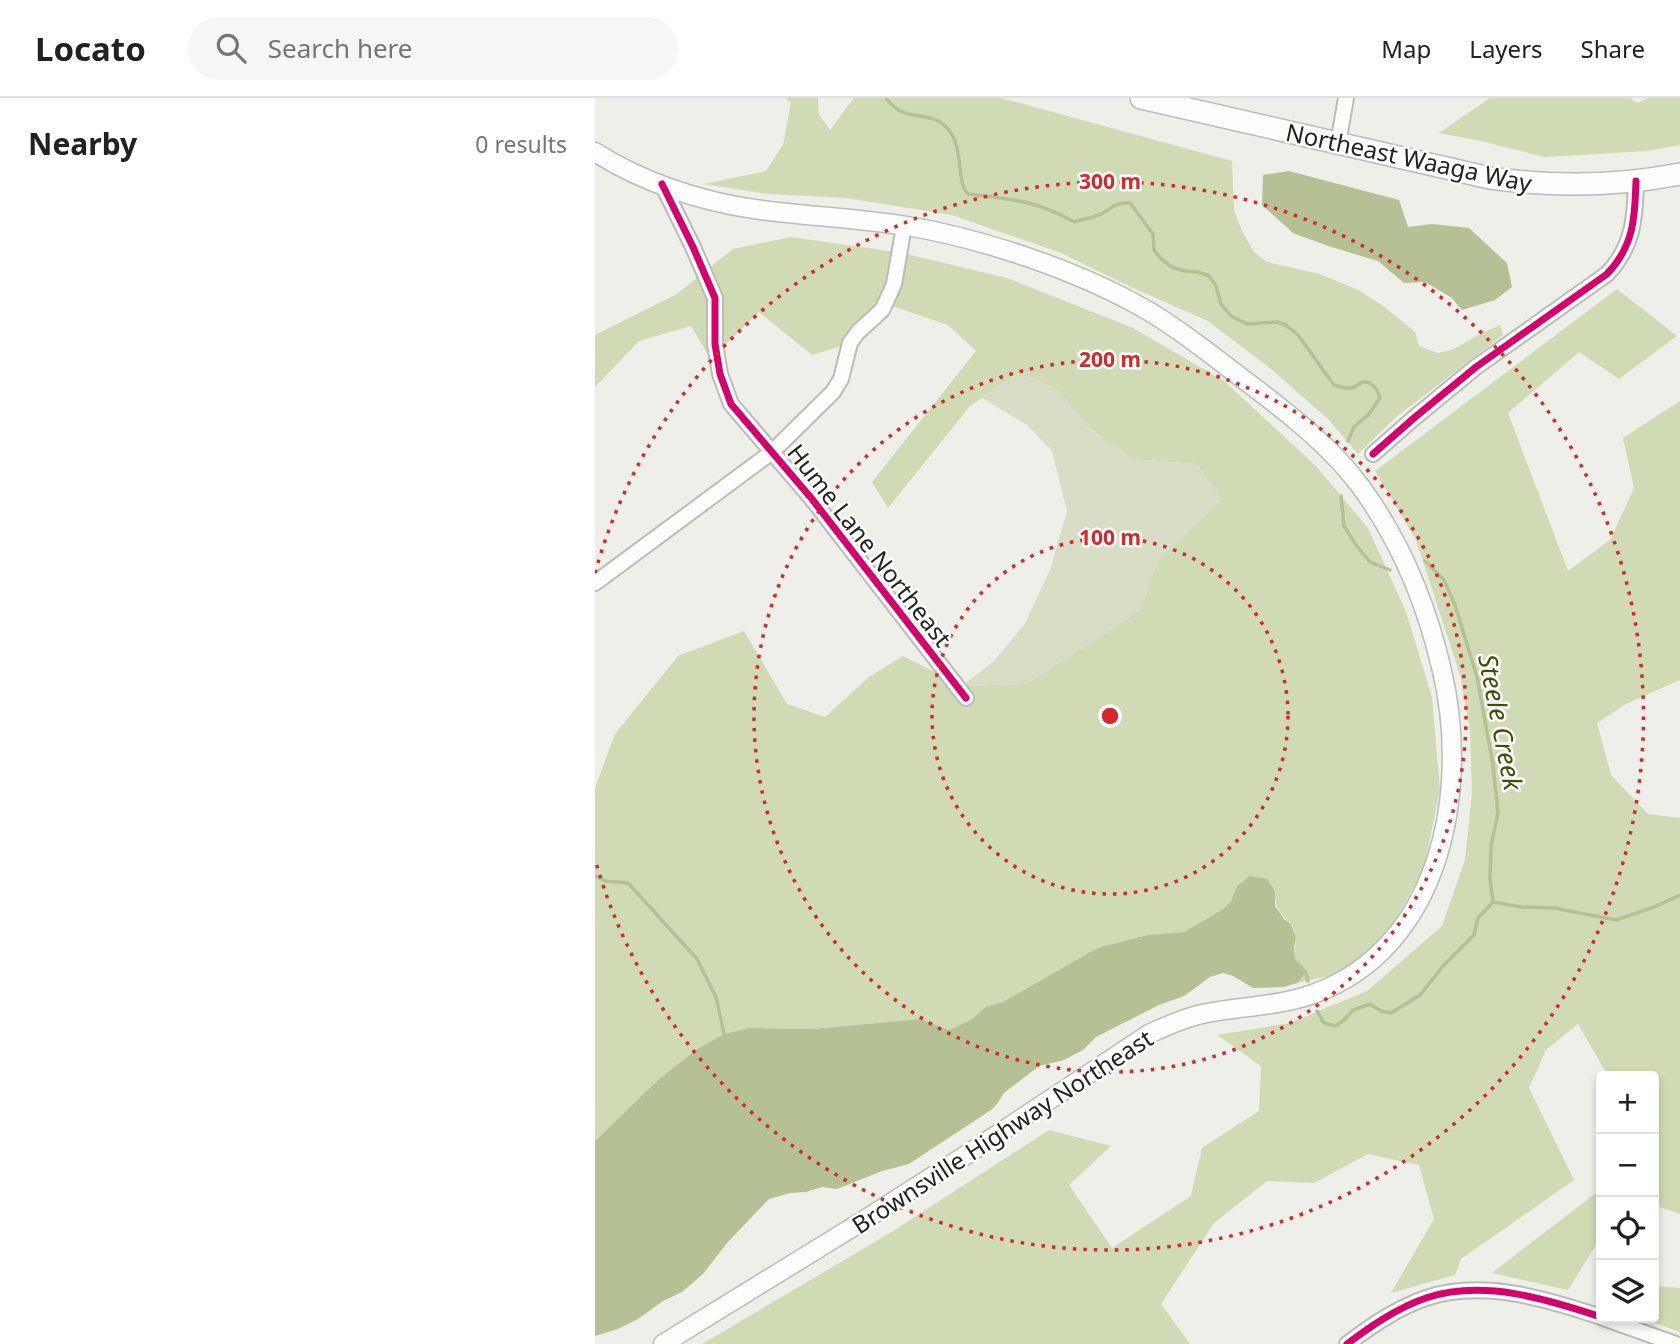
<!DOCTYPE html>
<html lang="en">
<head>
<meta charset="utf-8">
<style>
	body { margin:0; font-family:"Noto Sans",sans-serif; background:#f6f6f6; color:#202124 }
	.controls { position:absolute; right:21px; bottom:21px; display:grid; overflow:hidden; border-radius:7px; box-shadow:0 4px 10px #0003 }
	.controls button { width:63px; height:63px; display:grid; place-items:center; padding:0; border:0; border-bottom:2px solid #e0e0e0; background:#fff; color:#202124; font:35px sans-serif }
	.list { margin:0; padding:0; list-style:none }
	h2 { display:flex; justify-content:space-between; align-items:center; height:91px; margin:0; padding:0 28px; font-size:30px }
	h2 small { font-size:23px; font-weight:400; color:#757577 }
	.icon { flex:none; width:38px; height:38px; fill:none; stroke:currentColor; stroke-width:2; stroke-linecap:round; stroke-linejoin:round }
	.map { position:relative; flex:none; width:1085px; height:1246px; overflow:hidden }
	header { display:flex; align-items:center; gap:42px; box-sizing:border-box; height:98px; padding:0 35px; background:#fff; border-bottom:2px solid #e0e0e0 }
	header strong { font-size:33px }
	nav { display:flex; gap:38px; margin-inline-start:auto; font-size:24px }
	.search { width:490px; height:63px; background:#f6f6f6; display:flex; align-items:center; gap:18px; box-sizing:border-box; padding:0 24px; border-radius:38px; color:#757577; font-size:26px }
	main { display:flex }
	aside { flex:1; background:#fff }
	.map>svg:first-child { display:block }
	.green { fill:#d8dec6 }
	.forest { fill:#d0dab5 }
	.water { fill:#b5c195 }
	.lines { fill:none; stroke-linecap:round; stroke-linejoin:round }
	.stream { stroke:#b5c195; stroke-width:3.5 }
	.minor-casing { stroke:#babcb7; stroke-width:18 }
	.major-casing { stroke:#babcb7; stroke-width:21 }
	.highway-casing { stroke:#babcb7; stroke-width:24 }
	.minor { stroke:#fcfdfc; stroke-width:14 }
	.major { stroke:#fcfdfc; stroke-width:18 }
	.highway { stroke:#fcfdfc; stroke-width:21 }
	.cycleway-casing { stroke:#fff; stroke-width:11 }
	.cycleway { stroke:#d6006c; stroke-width:7 }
	.ring { fill:none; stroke:#d62828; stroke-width:3.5; stroke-dasharray:3.5 7 }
	.labels { text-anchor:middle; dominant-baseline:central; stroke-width:5; stroke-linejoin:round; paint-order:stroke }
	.street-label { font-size:24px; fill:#21231e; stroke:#fff }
	.water-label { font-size:26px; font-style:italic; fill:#414e07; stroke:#fff }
	.centre { fill:#d62828; stroke:#fff; stroke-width:3.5 }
	.ring-label { font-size:21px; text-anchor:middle; font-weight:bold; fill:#d62828; stroke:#fff; stroke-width:5; stroke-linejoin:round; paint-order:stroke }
</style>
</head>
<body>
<header>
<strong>Locato</strong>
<div class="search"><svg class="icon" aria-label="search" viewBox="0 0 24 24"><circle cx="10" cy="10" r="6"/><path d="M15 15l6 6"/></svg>Search here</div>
<nav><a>Map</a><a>Layers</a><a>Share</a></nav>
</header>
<main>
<aside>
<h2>Nearby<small>0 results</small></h2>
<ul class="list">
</ul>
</aside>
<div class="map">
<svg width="1085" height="1246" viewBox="0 0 1085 1246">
	<rect width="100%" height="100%" fill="#edefe8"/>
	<path class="green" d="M423,275L461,290L491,327L538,361L601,366L627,401L563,462L546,511L432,586L367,588L398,564L429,527L455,472L472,413L457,353L432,327L387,300Z"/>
	<g class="forest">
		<path d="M190,0H223L224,17L235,32L259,0H406L637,63L639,112L647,133L659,154L672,164L725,176L763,192L787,207L820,234L824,248L843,255L857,252L887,235L905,227L908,237L801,319L763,356L733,321L676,271L613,223L538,190L466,155L357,117L251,100L173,96L109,86L171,73L188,47L196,5Z"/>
		<path d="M895,0H1035L1042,5L1053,0H1085V47L1052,53L950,59L886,43L844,35Z"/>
		<path d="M196,139L307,155L412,180L538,230L629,283L721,368L773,430L811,514L837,599L845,691L829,771L787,845L757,868L738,877L702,885L708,879V868L700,861C699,850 703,837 697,827C695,824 691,822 689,819C681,811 680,804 680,793L642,788L636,803L628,811L589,834L552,837L502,850L406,905L392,908L377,921L354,932L324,921L217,931L154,930L129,936L102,951L64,981L0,1043V690L20,636L83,558L149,533L192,606L230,619L274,579L308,558L367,588L432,586L546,511L563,462L627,401L601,366L538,361L491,327L461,290L423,275L375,308L293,410L277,384L381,253L353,227L297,208L250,247L217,257L164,214L125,252L127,280L96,228L44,243L0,289V237L82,196L138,151Z"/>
		<path d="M1022,191L1082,238L1024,281L984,254L913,315L973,473L1015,442L1039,390L1028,340L1085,303V582L1031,606L1002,625L1016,677L1053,716L1085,720V1116L1059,1107V978H1013L983,926L951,952L934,990L979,1082L866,1161L860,1177L796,1195L839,1121L824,1067L773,1056L719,1085L672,1083L619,1125L566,1206L595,1246H107L295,1135L454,1032L516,1048L474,1087L517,1150L596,1098L607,1050L664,1013L666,968L622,937L695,925L772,893L847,828L870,762L877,695L875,632L865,577L821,442L780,373Z"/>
		<path d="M1006,1091V1139L973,1192L897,1175Z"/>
		<path d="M1059,1188L1085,1190V1234L1046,1220H1059Z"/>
	</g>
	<g class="water">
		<path d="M694,73L804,102L813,129L837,126L874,130L912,165L917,189L900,202L867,212L857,200L830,184L809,185L783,163L733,148L698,135L667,107L668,77Z"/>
		<path d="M655,778L672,781L680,793V808L689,821L696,826L701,839L699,849L700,861L708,868L710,873L708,879L702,885L689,889L658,890L638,878L628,875L615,879L589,898L564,907L501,939L488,952L469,962L444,968L409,995L402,1006L396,1012L314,1066L287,1073L242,1091L227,1089L211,1094L195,1095L174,1101L132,1145L108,1176L87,1194L68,1203L43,1221L23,1231L0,1238V1043L64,981L102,951L129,936L154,930L217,931L325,921L354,932L377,921L392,908L406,905L502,850L552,837L589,834L628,811L636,803L642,788Z"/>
	</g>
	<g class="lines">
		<g class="stream">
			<path d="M291,0C310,27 334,10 352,30C370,49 360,82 373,96C415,101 441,102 479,124C488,121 499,120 508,115C518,109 522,104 535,105L558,136L559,152L566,161L577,169L589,173L603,174L614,178L621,188L626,206L636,218L652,226L682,224L691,227L703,237L739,287C745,289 751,291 757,290C761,289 764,285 768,284C778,283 783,293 785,300L774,316L759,329L753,343"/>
			<path d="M746,398L749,428L761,447L775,464L795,472"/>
			<path d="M830,463L849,482L860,507L882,579L898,667L903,715L896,748L895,781L898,804"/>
			<path d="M0,778L11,783L33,785L102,861L121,899L129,936"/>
			<path d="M898,804L926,809L959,810L1021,822L1059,809L1085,797"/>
			<path d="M710,873L713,883"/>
			<path d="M722,913L729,925L741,928L749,922L758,912L775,906L786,913L796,915L825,897L849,867L879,837L883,820L898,804"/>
		</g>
		<defs>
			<g id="minor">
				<path d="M743,46L751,0"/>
				<path d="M67,86L98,149L120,200V246L125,276L136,306L217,401L371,600"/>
				<path d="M778,356L819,320L881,269L1012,176C1039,148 1040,119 1041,83"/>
				<path d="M0,485L177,354L238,294L246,281L255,245L263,234L287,212L291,204L299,186L309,128"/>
				<path d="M1008,1220L1081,1246"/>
				<path d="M752,1246C776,1228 802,1210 831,1200C888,1181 952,1201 1006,1219"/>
			</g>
			<path id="major" d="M0,54C47,84 104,103 159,111C209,118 261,120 312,128C390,141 487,174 555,214C592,236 625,264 660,290C698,319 737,350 766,389C806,444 832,507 847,573C875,691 847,850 718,896C682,909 644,908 607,916C589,920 571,928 554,936L385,1048L266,1124L68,1246"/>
			<path id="highway" d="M546,0L895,80C958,89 1022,88 1085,76"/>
		</defs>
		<use href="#minor" class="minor-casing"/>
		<use href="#major" class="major-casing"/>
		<use href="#highway" class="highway-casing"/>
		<use href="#minor" class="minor"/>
		<use href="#major" class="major"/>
		<use href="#highway" class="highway"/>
		<defs>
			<g id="cycleway">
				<path d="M67,86L98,149L120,200V246L125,276L136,306L217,401L371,600"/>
				<path d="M778,356L819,320L881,269L1012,176C1039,148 1040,119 1041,83"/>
				<path d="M752,1246C776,1228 802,1210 831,1200C888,1181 952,1201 1006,1219"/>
			</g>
		</defs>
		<use href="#cycleway" class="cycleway-casing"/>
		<use href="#cycleway" class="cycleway"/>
	</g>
	<g class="ring">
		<circle cx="515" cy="618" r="178"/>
		<circle cx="515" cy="618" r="356"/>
		<path d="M0 475A534 534 0 1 1 0 761"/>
	</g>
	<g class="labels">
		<g class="street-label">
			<text transform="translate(814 59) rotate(12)">Northeast Waaga Way</text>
			<text transform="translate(275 447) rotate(52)">Hume Lane Northeast</text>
			<text transform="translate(407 1033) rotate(-33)">Brownsville Highway Northeast</text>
		</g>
		<g class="water-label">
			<text transform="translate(906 624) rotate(79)">Steele Creek</text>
		</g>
	</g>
	<circle cx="515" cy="618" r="10" class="centre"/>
	<g class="ring-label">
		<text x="515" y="91">300 m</text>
		<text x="515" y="269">200 m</text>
		<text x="515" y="447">100 m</text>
	</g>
</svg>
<div class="controls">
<button>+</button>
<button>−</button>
<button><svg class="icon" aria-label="locate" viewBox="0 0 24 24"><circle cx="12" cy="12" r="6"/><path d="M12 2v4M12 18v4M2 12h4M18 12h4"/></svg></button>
<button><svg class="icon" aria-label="layers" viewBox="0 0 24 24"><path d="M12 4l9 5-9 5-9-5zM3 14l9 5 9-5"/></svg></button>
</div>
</div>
</main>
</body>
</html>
